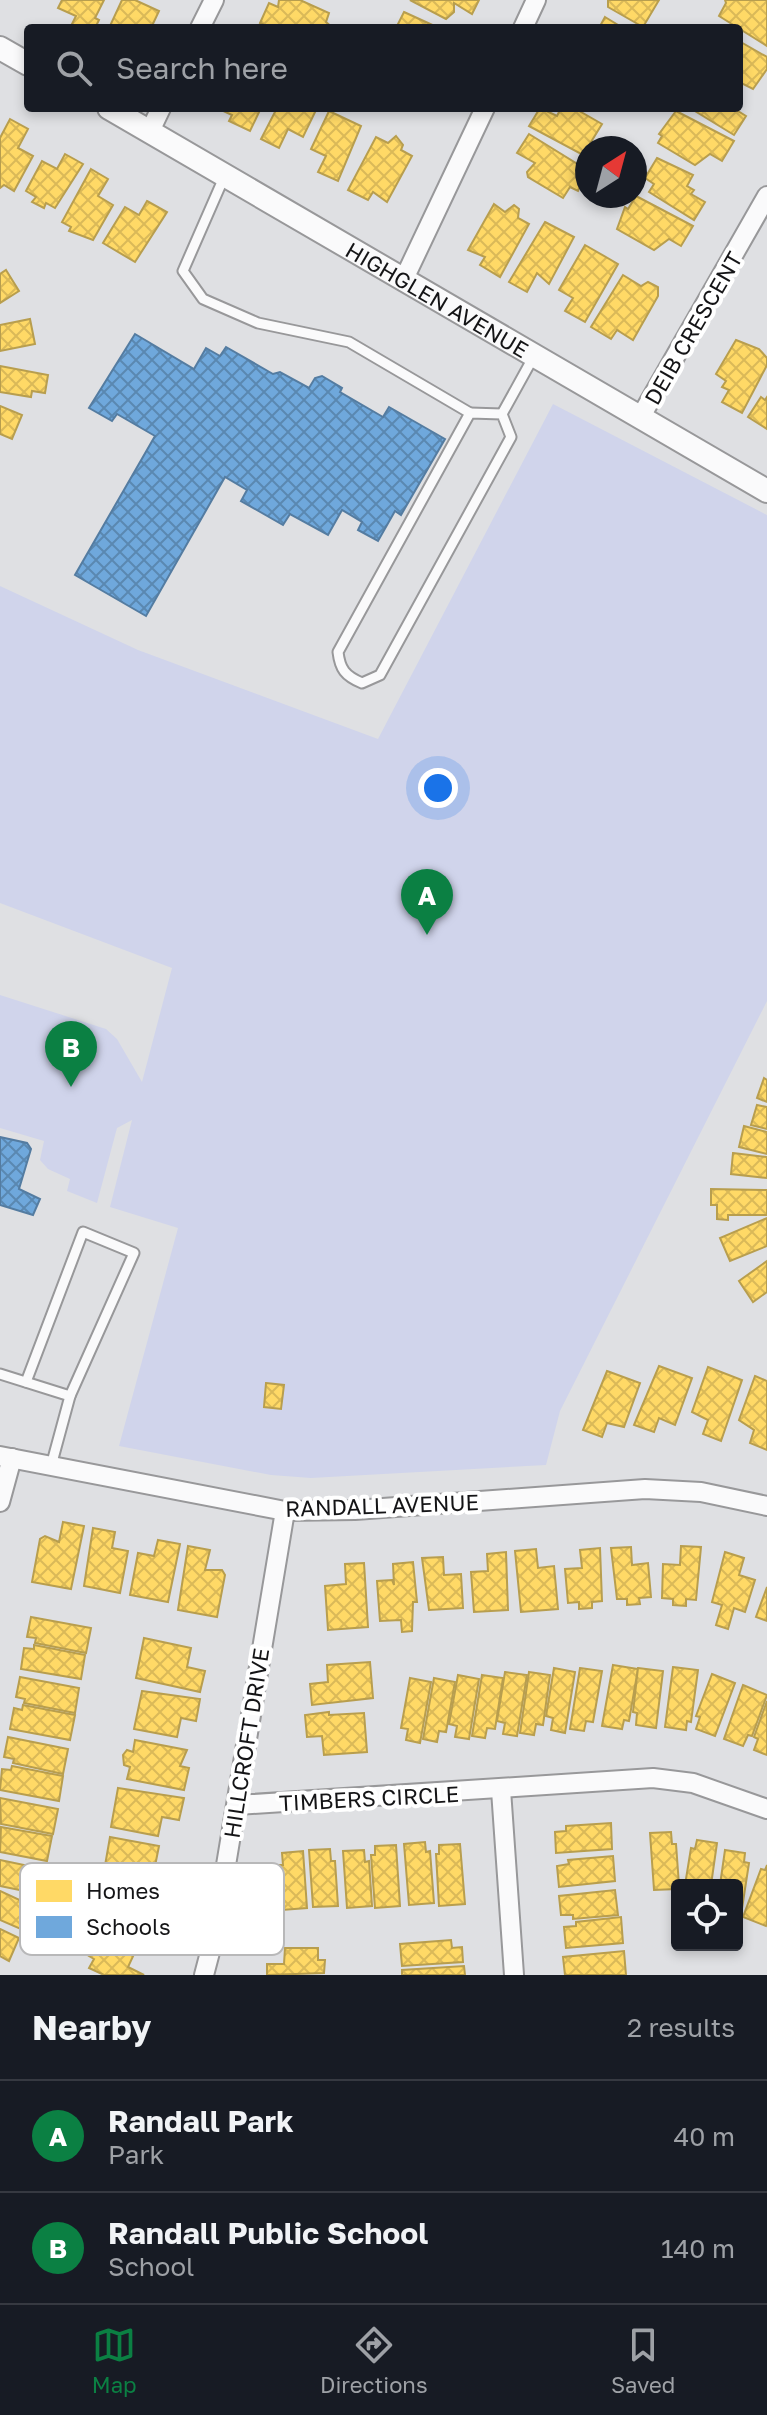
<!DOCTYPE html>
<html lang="en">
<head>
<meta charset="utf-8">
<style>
	body { margin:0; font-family:"Golos Text",sans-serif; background:#242831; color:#f1f3f6 }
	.controls { position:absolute; right:24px; bottom:24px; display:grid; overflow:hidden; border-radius:8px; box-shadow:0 4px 12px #0003 }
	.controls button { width:72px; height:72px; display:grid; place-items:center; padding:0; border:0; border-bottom:2px solid #363941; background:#171b24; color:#f1f3f6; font:40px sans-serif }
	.compass { position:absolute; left:575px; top:136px; width:72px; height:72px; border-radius:50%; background:#171b24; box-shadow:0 4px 12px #0003; rotate:36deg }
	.you { position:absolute; left:438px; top:788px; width:28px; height:28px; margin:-20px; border:6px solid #fff; border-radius:50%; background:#1a73e8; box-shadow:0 0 0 12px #1a73e833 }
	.badge { display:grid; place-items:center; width:52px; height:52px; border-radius:50%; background:#0b8043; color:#fff; font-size:26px; font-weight:700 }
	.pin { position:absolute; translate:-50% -66px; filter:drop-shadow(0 2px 4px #0008) }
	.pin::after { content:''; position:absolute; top:42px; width:28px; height:24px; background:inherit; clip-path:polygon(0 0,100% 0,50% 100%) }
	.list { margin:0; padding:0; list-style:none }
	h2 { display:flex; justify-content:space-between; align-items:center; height:104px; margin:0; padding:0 32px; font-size:34px }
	h2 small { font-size:26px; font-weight:400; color:#9ea1a6 }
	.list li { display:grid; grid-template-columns:52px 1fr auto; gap:24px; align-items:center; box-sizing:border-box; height:112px; padding:0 32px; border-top:2px solid #363941 }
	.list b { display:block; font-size:30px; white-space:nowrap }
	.list p { margin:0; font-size:26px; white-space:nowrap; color:#9ea1a6 }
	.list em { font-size:26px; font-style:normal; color:#9ea1a6 }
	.icon { flex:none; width:44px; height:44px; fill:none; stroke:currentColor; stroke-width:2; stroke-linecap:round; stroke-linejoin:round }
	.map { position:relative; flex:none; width:767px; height:1975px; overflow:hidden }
	.search { position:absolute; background:#171b24; box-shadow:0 4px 12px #0003; left:24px; right:24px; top:24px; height:88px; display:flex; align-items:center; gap:20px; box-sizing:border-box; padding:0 28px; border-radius:8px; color:#9ea1a6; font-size:30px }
	.sheet { height:328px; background:#171b24 }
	nav { display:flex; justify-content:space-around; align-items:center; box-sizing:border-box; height:112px; border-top:2px solid #363941; background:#171b24; font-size:22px; color:#9ea1a6 }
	nav a { display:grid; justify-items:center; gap:4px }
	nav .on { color:#0b8043 }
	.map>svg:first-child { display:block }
	.park { fill:#d0d4eb }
	.homes { fill:url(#homes-cross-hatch); stroke:#b89e4e; stroke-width:2 }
	.schools { fill:url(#schools-cross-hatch); stroke:#547ca1; stroke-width:2 }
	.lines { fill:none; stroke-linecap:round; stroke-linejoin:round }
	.service-casing { stroke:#98989a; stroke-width:13 }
	.minor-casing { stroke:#98989a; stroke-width:22 }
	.tertiary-casing { stroke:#98989a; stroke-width:26 }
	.service { stroke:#fafafb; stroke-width:9 }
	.minor { stroke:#fafafb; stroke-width:18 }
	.tertiary { stroke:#fafafb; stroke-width:22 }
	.labels { text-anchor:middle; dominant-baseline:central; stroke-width:8; stroke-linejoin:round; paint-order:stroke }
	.street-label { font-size:22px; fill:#141416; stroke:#fff }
	.key { fill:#fff; stroke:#b8b8b9; stroke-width:2 }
	.key-label { font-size:22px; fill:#141416 }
</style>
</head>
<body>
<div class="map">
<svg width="767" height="1975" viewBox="0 0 767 1975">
	<defs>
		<pattern id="homes-cross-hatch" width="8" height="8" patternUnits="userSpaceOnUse" patternTransform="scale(2)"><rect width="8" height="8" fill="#ffd966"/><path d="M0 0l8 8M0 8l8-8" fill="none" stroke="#dab958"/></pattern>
		<pattern id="schools-cross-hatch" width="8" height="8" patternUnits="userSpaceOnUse" patternTransform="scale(2)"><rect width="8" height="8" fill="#6fa8dc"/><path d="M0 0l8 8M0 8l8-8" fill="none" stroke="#5a88b1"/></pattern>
	</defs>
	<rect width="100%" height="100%" fill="#dfe0e3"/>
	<path class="park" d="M553,404L767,515V1001L560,1411L546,1465L311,1478L271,1475L119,1446L178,1228L110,1207L132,1120L117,1128L97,1203L67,1191L70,1179L48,1169L40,1160L44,1141L0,1128V995L106,1029L117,1039L142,1082L172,968L0,903V586L138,650L378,739Z"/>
	<g class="homes">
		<path d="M62,0H104L95,18L99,20L95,28H70L76,16L58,8Z"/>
		<path d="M122,0H135L159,11L151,28H105L110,26Z"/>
		<path d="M279,0H300L329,13L326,22L333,28H271L260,23L269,3L278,7Z"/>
		<path d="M410,0H479L472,14L454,3V12L446,19Z"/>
		<path d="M608,0H659L643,27L608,7Z"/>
		<path d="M725,0H767V46L719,16L726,3Z"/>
		<path d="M404,12L439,28H396Z"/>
		<path d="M605,17L623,28H599Z"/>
		<path d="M739,41L767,57V69L753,89L739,82Z"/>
		<path d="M217,108H261L250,131L229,121L232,115Z"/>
		<path d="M277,108H317L303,137L288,129L279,148L261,139Z"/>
		<path d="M540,108L557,116L561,108H574L602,124L583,155L529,126Z"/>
		<path d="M690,108H733L746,116L734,135Z"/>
		<path d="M329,111L361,126L338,181L318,172L326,156L311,149Z"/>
		<path d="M676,111L734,141L722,161L710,154L695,165L658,143L662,136L659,134Z"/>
		<path d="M10,119L28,129L18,148L33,156L14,191L4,185L0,188V138Z"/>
		<path d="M529,134L587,170L578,191L570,187L563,198L528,177L527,172L535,163L517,153Z"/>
		<path d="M396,136L403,145L401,150L412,156L387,202L373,192L368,200L348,190L376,137L388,143Z"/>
		<path d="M65,154L83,164L55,208L46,203L44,208L32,202L36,197L26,191L42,161L57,169Z"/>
		<path d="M657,158L693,175L687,186L694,190L691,194L705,202L694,220L649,192L654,184L645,178Z"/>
		<path d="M91,169L108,179L98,196L113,205L93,240L69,231L71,227L62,222Z"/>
		<path d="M636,196L693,226L681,246L669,239L654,250L617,229L625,207L628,209Z"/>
		<path d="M147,201L167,212L135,262L103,243L125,207L139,215Z"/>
		<path d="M494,204L505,212L514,205L519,209L518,218L529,224L500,277L480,265L485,257L468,250Z"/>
		<path d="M545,222L574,237L549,284L537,273L527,292L509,282Z"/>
		<path d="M585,245L618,264L585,322L565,311L573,298L559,290Z"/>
		<path d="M6,270L19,291L0,303V274Z"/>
		<path d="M623,275L641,286L648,282L658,287V296L633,340L617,330L611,339L591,327Z"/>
		<path d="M30,319L35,344L0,351V325Z"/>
		<path d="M736,340L759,349L767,358V365L742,413L722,402L729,390L722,387L726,381L716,374Z"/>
		<path d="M0,366L48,375L45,393L32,391L31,397L0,392Z"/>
		<path d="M761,397L765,400L767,397V429L748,417Z"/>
		<path d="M0,406L22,415L12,439L0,434Z"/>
		<path d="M764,1078L767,1080V1102L757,1098Z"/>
		<path d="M757,1105L767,1107V1129L751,1125Z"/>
		<path d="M744,1126L767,1132V1154L739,1147Z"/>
		<path d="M733,1153L767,1157V1178L731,1174Z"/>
		<path d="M711,1189L767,1190V1215H728V1220L717,1219V1205H711Z"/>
		<path d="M767,1218V1246L730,1261L720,1238Z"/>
		<path d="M767,1261V1292L753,1302L739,1281Z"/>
		<path d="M659,1366L692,1378L675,1425L659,1418L654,1432L634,1425Z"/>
		<path d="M708,1367L742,1380L721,1441L703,1434L708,1420L692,1412Z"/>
		<path d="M607,1371L640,1383L624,1427L607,1423L602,1437L583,1430Z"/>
		<path d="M755,1376L767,1381V1450L750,1443L754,1430L739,1420Z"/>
		<path d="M266,1383L284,1385L281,1409L264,1407Z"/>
		<path d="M63,1522L84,1526L71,1589L32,1582L40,1539L45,1536L59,1542Z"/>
		<path d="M93,1528L115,1532L112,1548L128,1551L120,1593L84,1586Z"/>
		<path d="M158,1540L180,1544L168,1602L130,1595L138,1553L154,1556Z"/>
		<path d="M188,1546L210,1550L205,1570H222L225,1575L217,1617L178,1610Z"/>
		<path d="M681,1546L701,1547L696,1600L686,1599V1606L673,1605V1599L662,1598L663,1564L680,1565Z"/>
		<path d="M631,1547L632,1565L648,1563L651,1597L639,1598L640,1604L627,1605V1599H617L611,1548Z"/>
		<path d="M600,1548L602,1601L592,1602V1608L579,1609V1602L568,1603L565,1569L582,1568L580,1550Z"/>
		<path d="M536,1549L538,1568L554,1566L558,1609L521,1612L515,1551Z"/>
		<path d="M506,1552L508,1610L474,1612L471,1572L488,1571L487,1554Z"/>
		<path d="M725,1552L744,1558L739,1575L755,1580L745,1612L734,1608L728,1629L716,1625L722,1605L712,1602Z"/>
		<path d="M443,1557L444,1575L461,1574L463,1608L429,1610L422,1558Z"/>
		<path d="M413,1562L417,1602H413L412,1631L402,1632L401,1620L380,1621L377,1581L392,1580L394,1585L393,1564Z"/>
		<path d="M364,1563L368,1627L328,1630L325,1586L346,1584L345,1564Z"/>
		<path d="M767,1587V1621L756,1617Z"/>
		<path d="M31,1617L91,1628L86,1653L35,1643L36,1638L27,1637Z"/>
		<path d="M144,1638L191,1648L187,1667L205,1671L200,1692L136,1678Z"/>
		<path d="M34,1645L85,1655L81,1679L21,1669L24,1648L34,1649Z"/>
		<path d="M370,1662L373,1698L312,1705L310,1684L328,1682L327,1665Z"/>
		<path d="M613,1665L638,1669L629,1721L624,1720L622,1729L602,1726Z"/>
		<path d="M673,1667L698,1670L691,1722L687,1721L686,1730L665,1727Z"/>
		<path d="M554,1668L575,1672L565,1733L551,1730L553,1718L546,1716Z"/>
		<path d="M580,1668L602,1671L593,1722L586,1721L584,1731L570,1729Z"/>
		<path d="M638,1668L663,1671L656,1728L636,1725L637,1713L633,1712Z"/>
		<path d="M505,1672L527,1675L517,1736L503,1734L505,1723L497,1721Z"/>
		<path d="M529,1672L550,1675L543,1725L536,1724L534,1735L520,1733Z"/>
		<path d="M712,1674L735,1683L715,1736L696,1729L700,1717L696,1716Z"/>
		<path d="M458,1675L479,1679L469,1739L455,1737L457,1726L449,1724Z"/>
		<path d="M482,1675L503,1678L495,1729L487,1728L485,1738L472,1736Z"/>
		<path d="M20,1677L79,1688L75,1713L24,1703L25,1699L16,1697Z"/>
		<path d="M410,1678L431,1682L420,1743L406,1740L408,1729L401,1728Z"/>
		<path d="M434,1678L455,1682L446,1732L439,1731L437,1742L423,1739Z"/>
		<path d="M743,1685L767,1695L752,1736L748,1735L743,1746L724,1739Z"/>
		<path d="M142,1691L200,1699L196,1721L181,1718L177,1737L134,1729Z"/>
		<path d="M767,1701V1755L754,1750L758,1739L754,1737Z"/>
		<path d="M23,1705L75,1715L70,1740L10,1729L14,1708L22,1710Z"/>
		<path d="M329,1712V1715L364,1713L367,1752L324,1755L322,1736L307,1737L305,1715Z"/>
		<path d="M8,1737L68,1749L63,1774L13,1763L14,1759L4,1757Z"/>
		<path d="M135,1740L187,1750L180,1766L189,1768L184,1790L127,1779L130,1767L124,1765L123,1755L127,1750L133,1752Z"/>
		<path d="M12,1766L63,1776L59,1801L0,1790L2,1769L11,1770Z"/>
		<path d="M118,1788L184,1798L179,1820L162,1817L158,1836L111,1827Z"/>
		<path d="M0,1798L58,1809L53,1834L1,1824Z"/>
		<path d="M611,1823L612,1849L556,1853L555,1832L566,1831V1826Z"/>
		<path d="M1,1827L52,1836L47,1861L0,1852Z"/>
		<path d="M671,1832L672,1844H676L679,1885L677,1889L654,1890L650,1833Z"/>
		<path d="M110,1837L159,1846L155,1866L172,1869L169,1892L103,1877Z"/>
		<path d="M697,1840L717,1843L711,1885H685L691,1848L695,1849Z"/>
		<path d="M425,1842L426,1852L430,1851L434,1903L409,1905L404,1844Z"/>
		<path d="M460,1844L465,1904L439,1906L436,1854H439V1845Z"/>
		<path d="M396,1845L400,1906L375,1908L371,1855H375V1846Z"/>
		<path d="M330,1849L331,1861H335L338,1906L313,1907L309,1850Z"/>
		<path d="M364,1850L365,1862L369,1861L372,1906L347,1908L343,1851Z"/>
		<path d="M725,1850L745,1853L744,1862L749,1863L741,1915L737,1914V1885H720Z"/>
		<path d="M303,1851L307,1908L282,1910L278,1865H283L282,1853Z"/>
		<path d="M613,1856L615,1881L559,1887L557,1866L569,1864L568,1860Z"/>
		<path d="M0,1860L48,1870L44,1895L0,1886Z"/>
		<path d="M767,1865V1924L766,1926L743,1917L761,1869L765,1870Z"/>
		<path d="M615,1890L618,1915L573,1919V1915H561L559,1896Z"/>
		<path d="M0,1891L41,1910L30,1933L0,1920Z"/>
		<path d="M621,1917L623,1943L566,1948L564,1927L576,1926V1922Z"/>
		<path d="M0,1929L19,1938L9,1961L0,1956Z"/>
		<path d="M105,1937L135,1952L128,1967L144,1975H104L89,1968L94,1959L89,1956Z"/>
		<path d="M451,1940L452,1948L462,1947L463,1962L402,1966L400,1944Z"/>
		<path d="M285,1948H318V1960H325L324,1973L267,1975V1964H284Z"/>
		<path d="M624,1951L626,1975H565L563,1957Z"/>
		<path d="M464,1966L465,1975H402V1970Z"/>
	</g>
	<g class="schools">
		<path d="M135,334L194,369L206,348L220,356L226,347L273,374L280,372L309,388L315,378L322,376L342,388L340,392L383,417L389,407L445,439L401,515L395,511L378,541L358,530L362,522L342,510L328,535L290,514L283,525L241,501L247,490L225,477L146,616L75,575L155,436L117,414L112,421L89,408Z"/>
		<path d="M0,1137L27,1143L31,1149L19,1189L40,1199L33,1215L0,1205Z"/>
	</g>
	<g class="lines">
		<defs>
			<g id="service">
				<path d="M225,175L183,271L203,299L258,323L349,342L470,413"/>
				<path d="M502,414L511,437L380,675L362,683C345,676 340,669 338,652L470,413L502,414L534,356"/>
				<path d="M0,1374L70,1396L51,1466"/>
				<path d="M26,1382L83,1232L134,1253L70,1396"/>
			</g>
			<g id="minor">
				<path d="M200,28L214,0"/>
				<path d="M523,28L536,0"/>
				<path d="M150,131L161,108"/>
				<path d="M403,281L485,108"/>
				<path d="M640,418L767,196"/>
				<path d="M0,1456L285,1511L355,1510L645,1489L701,1492L767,1506"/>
				<path d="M0,1502L12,1458"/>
				<path d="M501,1790L514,1975"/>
				<path d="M237,1805L653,1778L693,1783L767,1809"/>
				<path d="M204,1975L214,1937L285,1511"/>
			</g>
			<g id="tertiary">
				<path d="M0,48L28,64"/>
				<path id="s1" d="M109,108L767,491"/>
			</g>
		</defs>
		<use href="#service" class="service-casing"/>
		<use href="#minor" class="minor-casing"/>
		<use href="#tertiary" class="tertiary-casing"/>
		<use href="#service" class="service"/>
		<use href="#minor" class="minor"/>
		<use href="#tertiary" class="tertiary"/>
	</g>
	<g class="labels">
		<g class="street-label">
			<text stroke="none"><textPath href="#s1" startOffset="380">HIGHGLEN AVENUE</textPath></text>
			<text transform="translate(693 328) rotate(-60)">DEIB CRESCENT</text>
			<text transform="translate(382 1505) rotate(-2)">RANDALL AVENUE</text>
			<text transform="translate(246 1743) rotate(-81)">HILLCROFT DRIVE</text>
			<text transform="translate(369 1798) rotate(-3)">TIMBERS CIRCLE</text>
		</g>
	</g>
	<rect x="20" y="1863" width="264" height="92" rx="12" class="key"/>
	<rect x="36" y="1880" width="36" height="22" fill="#ffd966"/>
	<rect x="36" y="1916" width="36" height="22" fill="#6fa8dc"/>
	<g class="key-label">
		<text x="86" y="1899">Homes</text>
		<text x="86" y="1935">Schools</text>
	</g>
</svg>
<div class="controls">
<button><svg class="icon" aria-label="locate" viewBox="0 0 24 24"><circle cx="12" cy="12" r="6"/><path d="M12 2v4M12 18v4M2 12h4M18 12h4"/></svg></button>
</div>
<svg class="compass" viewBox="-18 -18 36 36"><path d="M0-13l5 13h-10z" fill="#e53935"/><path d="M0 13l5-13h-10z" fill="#9ea1a6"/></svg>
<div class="you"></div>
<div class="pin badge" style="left:427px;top:935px">A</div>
<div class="pin badge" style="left:71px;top:1087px">B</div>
<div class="search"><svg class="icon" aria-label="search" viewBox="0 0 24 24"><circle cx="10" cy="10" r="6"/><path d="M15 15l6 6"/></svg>Search here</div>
</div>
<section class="sheet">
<h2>Nearby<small>2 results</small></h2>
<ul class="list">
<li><span class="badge">A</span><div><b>Randall Park</b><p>Park</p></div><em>40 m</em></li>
<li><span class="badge">B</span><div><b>Randall Public School</b><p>School</p></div><em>140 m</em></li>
</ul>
</section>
<nav>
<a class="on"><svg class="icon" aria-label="map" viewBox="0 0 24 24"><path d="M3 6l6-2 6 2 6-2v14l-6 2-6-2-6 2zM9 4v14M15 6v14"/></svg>Map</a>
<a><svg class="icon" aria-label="directions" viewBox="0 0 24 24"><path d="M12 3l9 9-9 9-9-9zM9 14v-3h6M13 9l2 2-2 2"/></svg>Directions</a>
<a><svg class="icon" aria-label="saved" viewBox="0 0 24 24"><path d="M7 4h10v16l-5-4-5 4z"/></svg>Saved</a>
</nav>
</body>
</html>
